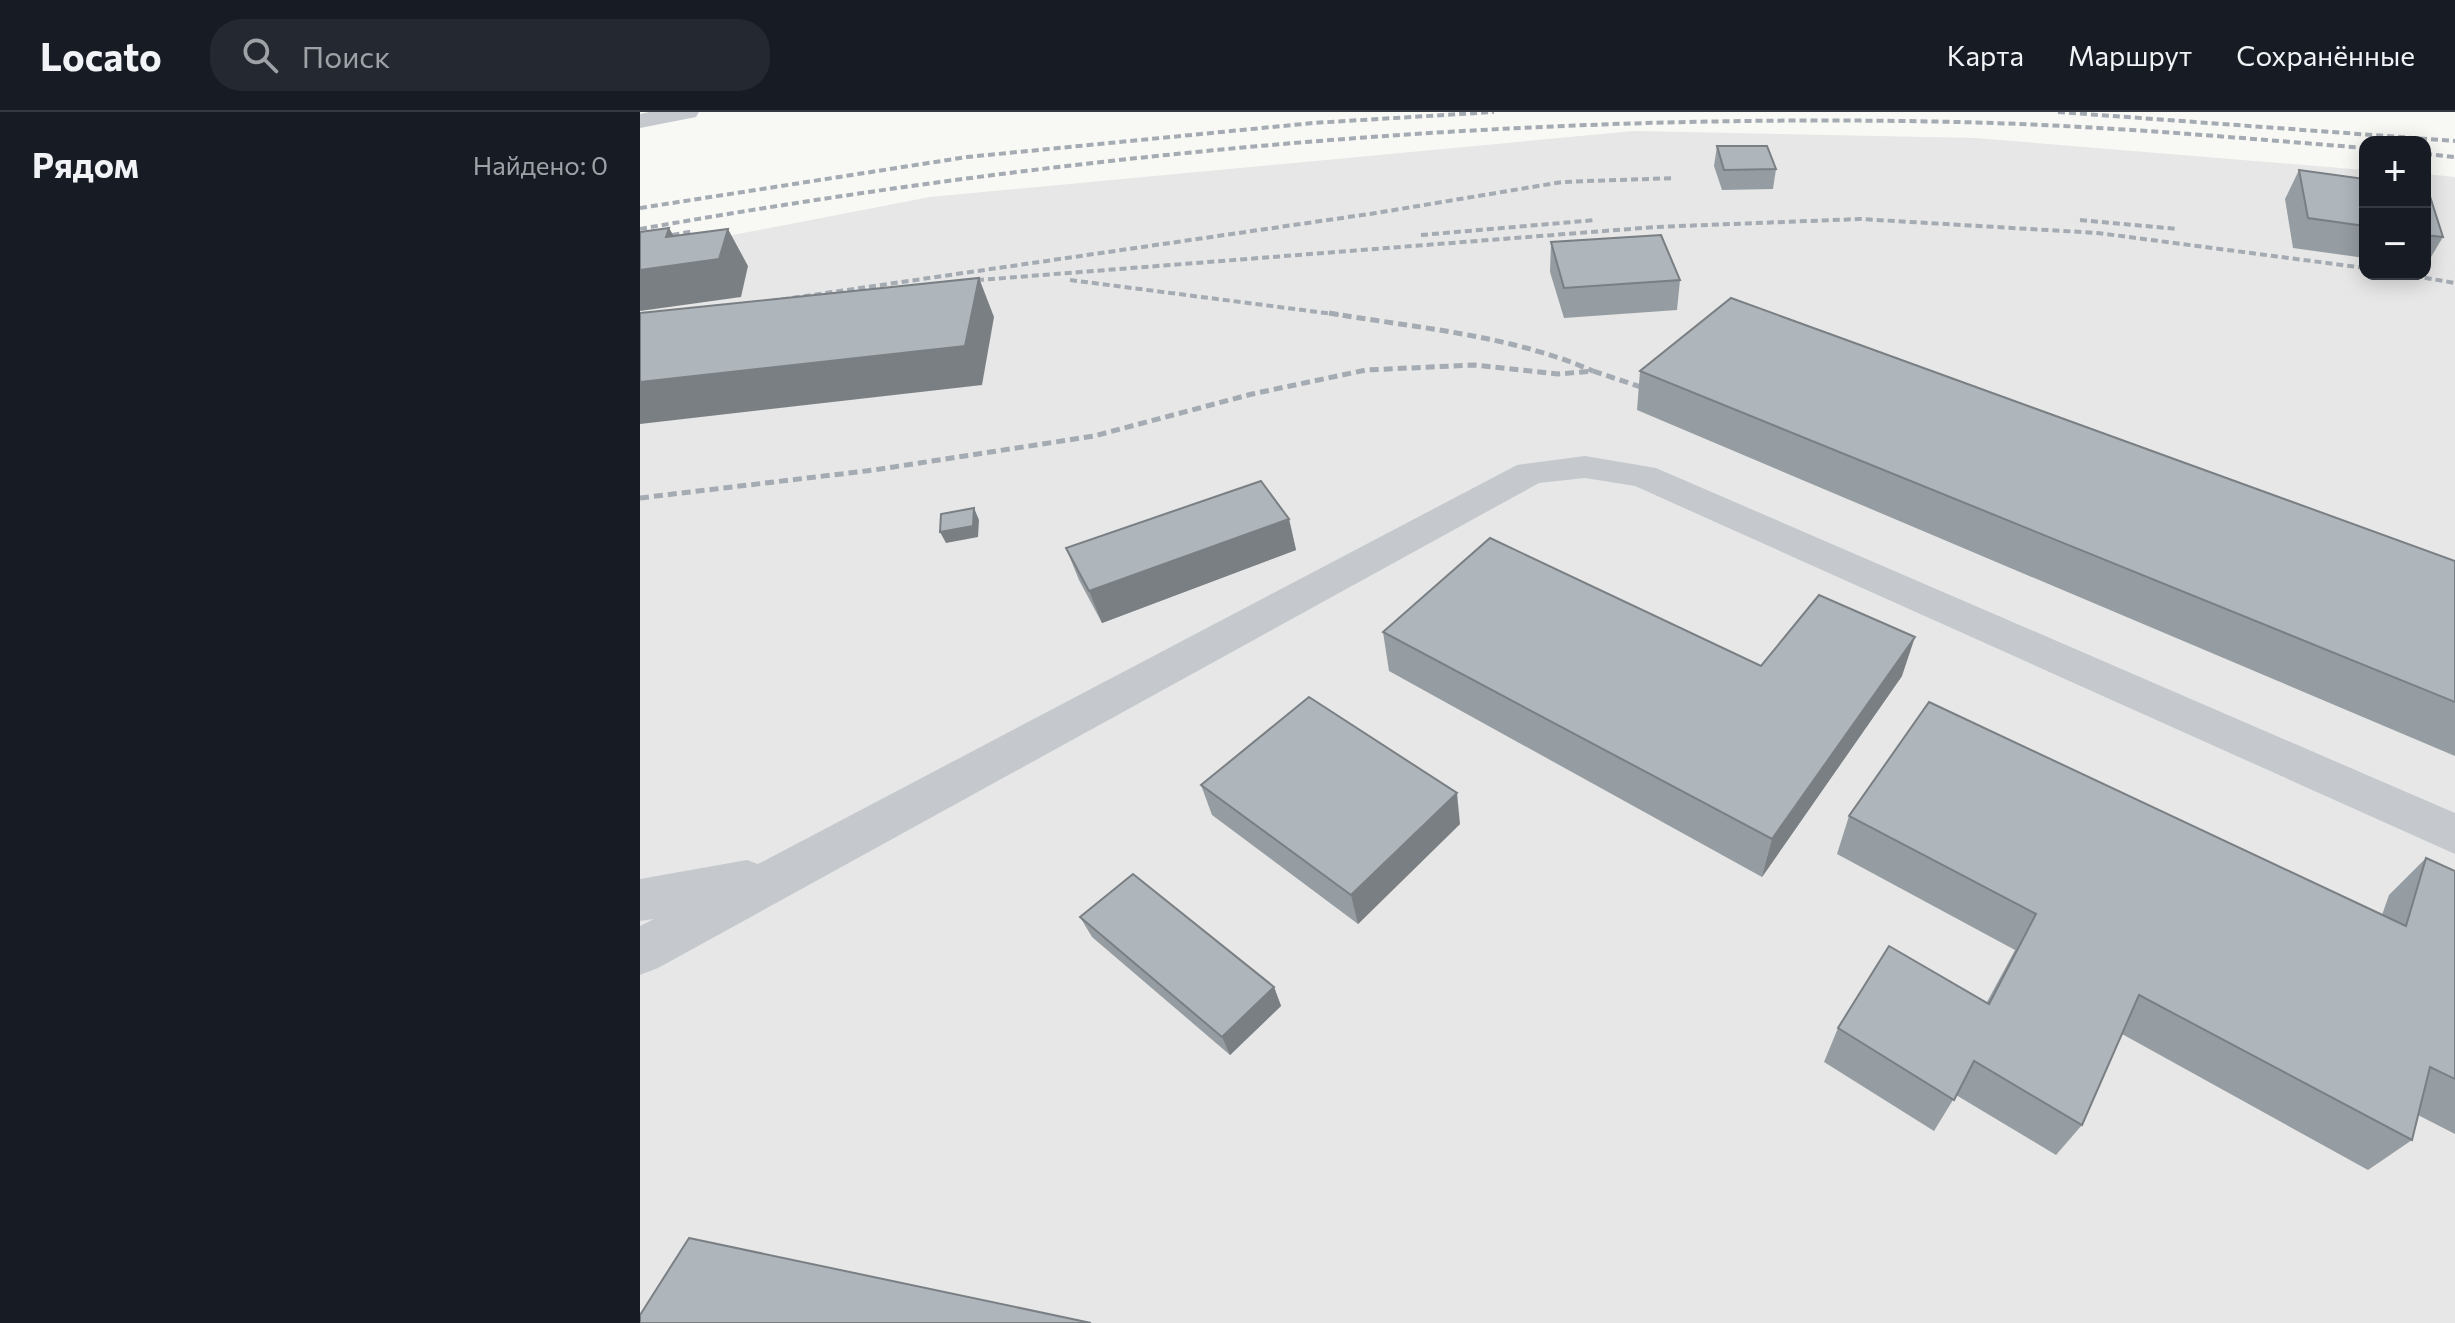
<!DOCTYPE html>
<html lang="ru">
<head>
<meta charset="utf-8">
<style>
	body { margin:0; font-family:Commissioner,sans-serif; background:#242831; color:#f1f3f6 }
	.controls { position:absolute; right:24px; top:24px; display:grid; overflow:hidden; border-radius:16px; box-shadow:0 4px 20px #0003 }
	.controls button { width:72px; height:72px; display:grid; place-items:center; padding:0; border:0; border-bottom:2px solid #363941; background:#171b24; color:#f1f3f6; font:40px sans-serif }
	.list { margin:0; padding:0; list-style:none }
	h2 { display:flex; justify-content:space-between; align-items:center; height:104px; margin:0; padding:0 32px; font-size:34px }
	h2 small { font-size:26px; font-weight:400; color:#9ea1a6 }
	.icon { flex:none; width:44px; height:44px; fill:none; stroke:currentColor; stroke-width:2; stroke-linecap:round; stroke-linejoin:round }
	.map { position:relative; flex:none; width:1815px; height:1211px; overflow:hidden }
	header { display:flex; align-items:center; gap:48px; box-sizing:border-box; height:112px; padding:0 40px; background:#171b24; border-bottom:2px solid #363941 }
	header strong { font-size:38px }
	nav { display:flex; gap:44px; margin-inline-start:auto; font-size:28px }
	.search { width:560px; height:72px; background:#242831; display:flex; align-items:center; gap:20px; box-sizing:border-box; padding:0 28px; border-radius:32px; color:#9ea1a6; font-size:30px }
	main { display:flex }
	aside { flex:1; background:#171b24 }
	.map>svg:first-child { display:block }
	.built { fill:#e6e7e6 }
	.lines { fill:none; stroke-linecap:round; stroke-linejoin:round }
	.minor { fill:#c5c9cd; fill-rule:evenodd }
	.rail-far1 { stroke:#a5abb2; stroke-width:4; stroke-dasharray:7 4; stroke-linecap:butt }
	.rail { stroke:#a5abb2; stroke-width:5; stroke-dasharray:9 5; stroke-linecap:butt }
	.wall { fill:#969da2 }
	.shaded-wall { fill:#7a7f84 }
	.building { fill:#aeb6bc; stroke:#7a7f84; stroke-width:2 }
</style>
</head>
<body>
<header>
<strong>Locato</strong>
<div class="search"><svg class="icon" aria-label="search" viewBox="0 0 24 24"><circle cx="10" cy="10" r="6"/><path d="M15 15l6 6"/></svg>Поиск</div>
<nav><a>Карта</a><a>Маршрут</a><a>Сохранённые</a></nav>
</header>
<main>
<aside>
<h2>Рядом<small>Найдено: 0</small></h2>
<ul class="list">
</ul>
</aside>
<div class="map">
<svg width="1815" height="1211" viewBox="0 0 1815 1211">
	<rect width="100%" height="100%" fill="#f8f8f5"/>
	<path class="built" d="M994,19L1335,26L1725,58V162H1785V62L1815,65V1211H0V141L290,85Z"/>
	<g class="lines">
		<g class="minor">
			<path d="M9,0H59L56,5L0,16V2Z"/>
			<path d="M945,344L1016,356L1815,701V742L995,374L945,366L899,371L18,856L0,863V814L14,807L0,809V767L107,748L118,752L877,353Z"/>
		</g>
		<g class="rail-far1">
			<path d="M1418,0L1815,29"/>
			<path d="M1785,42L1815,45"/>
			<path d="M0,96L327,45L673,11L854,0"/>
			<path d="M1440,108L1538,117"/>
			<path d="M0,117C436,40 874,0 1317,10C1453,13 1589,25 1725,36"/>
			<path d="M781,123L956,108"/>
			<path d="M0,129L54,119"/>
			<path d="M1763,162L1815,171"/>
			<path d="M430,168L701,203"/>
			<path d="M326,169L1015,115L1220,107L1458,121L1725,156"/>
			<path d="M131,189L736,101L922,70L1035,66"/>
		</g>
		<g class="rail">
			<path d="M689,201C777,216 871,223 953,259"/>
			<path d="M0,386L234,358L454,324L612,282L726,258L834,253L918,262L953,259L1013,279"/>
		</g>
	</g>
	<g class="wall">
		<path d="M1077,34L1136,57L1133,77L1082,78L1074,54Z"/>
		<path d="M1659,58L1725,67V146L1653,136L1645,87Z"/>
		<path d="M1785,75L1803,125L1785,155Z"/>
		<path d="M911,130L1040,168L1037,198L924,206L910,160Z"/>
		<path d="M1000,259L1815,449V644L997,298Z"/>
		<path d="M649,407L656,438L462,511L439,468L426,436Z"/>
		<path d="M743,520L1121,554L1262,564L1122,765L749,559Z"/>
		<path d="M561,673L820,712L718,812L572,703Z"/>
		<path d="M1209,704L1742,803L1749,783L1786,746L1815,759V1022L1778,1003L1772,1028L1728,1058L1482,922L1442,1013L1416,1043L1316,983L1294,1019L1184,950L1198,916L1347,890L1375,838L1197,742Z"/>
		<path d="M440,805L634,875L641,894L590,943L452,825Z"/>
	</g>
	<g class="shaded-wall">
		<path d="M29,116L50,151L88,117L108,154L101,185L0,199V158Z"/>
		<path d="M339,166L354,205L342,273L0,312V270Z"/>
		<path d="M334,396L339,408L338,425L306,431L300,420Z"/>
		<path d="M649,407L656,438L462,511L449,479Z"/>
		<path d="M1275,525L1262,564L1122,765L1132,727Z"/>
		<path d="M817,681L820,712L718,812L711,783Z"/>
		<path d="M634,875L641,894L590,943L582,925Z"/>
	</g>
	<g class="building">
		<path d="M1077,34H1127L1136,57L1084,58Z"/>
		<path d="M1659,58L1725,67V114L1668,106Z"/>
		<path d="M1785,75H1787L1803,125L1785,123Z"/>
		<path d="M29,116L26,125L88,117L79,147L0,158V120Z"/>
		<path d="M1021,123L1040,168L924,176L911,130Z"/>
		<path d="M339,166L325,234L0,270V201Z"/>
		<path d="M1091,186L1815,449V590L1000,259Z"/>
		<path d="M621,369L649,407L449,479L426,436Z"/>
		<path d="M334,396L333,414L300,420L301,402Z"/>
		<path d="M850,426L1121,554L1179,483L1275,525L1132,727L743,520Z"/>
		<path d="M669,585L817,681L711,783L561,673Z"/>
		<path d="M1289,590L1766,814L1786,746L1815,759V967L1790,955L1772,1028L1499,883L1442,1013L1334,949L1314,988L1198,916L1249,834L1349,892L1396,802L1209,704Z"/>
		<path d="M493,762L634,875L582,925L440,805Z"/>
		<path d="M49,1126L451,1211H0V1203Z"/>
	</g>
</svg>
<div class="controls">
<button>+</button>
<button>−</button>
</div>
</div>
</main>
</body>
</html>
